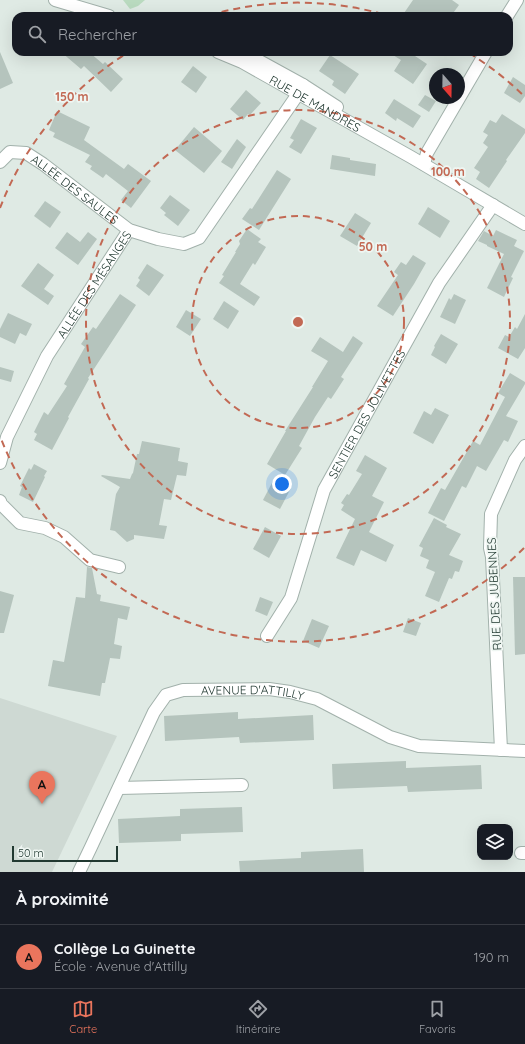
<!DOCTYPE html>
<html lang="fr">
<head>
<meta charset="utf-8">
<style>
	body { margin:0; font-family:Quicksand,sans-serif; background:#242831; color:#f1f3f6 }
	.controls { position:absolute; right:12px; bottom:12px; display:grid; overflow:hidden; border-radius:8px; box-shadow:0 4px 16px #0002 }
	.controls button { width:36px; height:36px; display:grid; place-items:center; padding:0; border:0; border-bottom:1px solid #363941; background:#171b24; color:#f1f3f6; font:20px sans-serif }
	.compass { position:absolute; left:429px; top:68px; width:36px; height:36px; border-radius:50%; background:#171b24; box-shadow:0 4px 16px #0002; rotate:160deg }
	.scale { position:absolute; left:12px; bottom:10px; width:106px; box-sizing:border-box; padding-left:4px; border:2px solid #213931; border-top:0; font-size:11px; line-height:14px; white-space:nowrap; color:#213931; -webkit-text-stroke:3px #eff6f2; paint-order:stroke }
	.you { position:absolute; left:282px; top:484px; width:14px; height:14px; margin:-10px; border:3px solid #fff; border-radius:50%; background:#1a73e8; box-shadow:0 0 0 6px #1a73e833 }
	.badge { display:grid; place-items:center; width:26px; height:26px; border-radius:50%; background:#ea755d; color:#111; font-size:13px; font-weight:700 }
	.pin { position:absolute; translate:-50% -33px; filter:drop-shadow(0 1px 2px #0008) }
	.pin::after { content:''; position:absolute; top:21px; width:14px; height:12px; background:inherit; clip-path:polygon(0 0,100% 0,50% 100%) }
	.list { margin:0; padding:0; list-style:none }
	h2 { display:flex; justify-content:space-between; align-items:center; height:52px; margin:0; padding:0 16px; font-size:17px }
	h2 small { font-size:13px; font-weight:400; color:#9ea1a6 }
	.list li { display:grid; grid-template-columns:26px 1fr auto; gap:12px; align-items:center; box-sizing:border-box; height:64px; padding:0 16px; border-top:1px solid #363941 }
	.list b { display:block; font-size:15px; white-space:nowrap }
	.list p { margin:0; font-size:13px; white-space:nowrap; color:#9ea1a6 }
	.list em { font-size:13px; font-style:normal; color:#9ea1a6 }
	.icon { flex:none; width:22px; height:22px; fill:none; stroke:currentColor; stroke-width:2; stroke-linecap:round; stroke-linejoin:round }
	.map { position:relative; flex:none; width:525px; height:872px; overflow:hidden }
	.search { position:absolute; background:#171b24; box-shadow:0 4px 16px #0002; left:12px; right:12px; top:12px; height:44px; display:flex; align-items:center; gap:10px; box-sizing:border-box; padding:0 14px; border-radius:12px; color:#9ea1a6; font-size:15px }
	.sheet { height:116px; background:#171b24 }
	nav { display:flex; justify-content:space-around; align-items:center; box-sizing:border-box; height:56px; border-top:1px solid #363941; background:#171b24; font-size:11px; color:#9ea1a6 }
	nav a { display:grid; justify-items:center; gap:2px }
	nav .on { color:#ea755d }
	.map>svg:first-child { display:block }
	.built { fill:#ced9d3 }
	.green { fill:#b9dabf }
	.building { fill:#b5c4bd }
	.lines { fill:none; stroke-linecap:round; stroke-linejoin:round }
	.minor-casing { stroke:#a2b1ab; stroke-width:14 }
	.tertiary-casing { stroke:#a2b1ab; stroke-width:14 }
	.minor { stroke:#fff; stroke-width:12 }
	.tertiary { stroke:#fff; stroke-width:12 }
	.ring { fill:none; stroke:#c26954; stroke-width:2; stroke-dasharray:7 5 }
	.labels { text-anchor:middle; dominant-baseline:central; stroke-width:3.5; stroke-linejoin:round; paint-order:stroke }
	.street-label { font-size:12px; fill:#213931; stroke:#eff6f2 }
	.centre { fill:#c26954; stroke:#eff6f2; stroke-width:2 }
	.ring-label { font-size:12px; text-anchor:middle; font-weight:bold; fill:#c26954; stroke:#eff6f2; stroke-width:3.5; stroke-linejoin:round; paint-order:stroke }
</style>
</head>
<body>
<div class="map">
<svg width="525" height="872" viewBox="0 0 525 872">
	<rect width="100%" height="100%" fill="#dfeae4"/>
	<path class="built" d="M0,698L117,736L52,872H0Z"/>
	<path class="green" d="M123,0H145L138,6L130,9Z"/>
	<g class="building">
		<path d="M413,0H452L459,5L451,16H402Z"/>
		<path d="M0,52L13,83L0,89Z"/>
		<path d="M61,52H89L103,64L105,62L123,79L111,92L84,66L81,69Z"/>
		<path d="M388,52H409L427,64L413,84L394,71L401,60Z"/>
		<path d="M330,55L359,74L345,94L332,85L334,81L319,71Z"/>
		<path d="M193,66L207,77L196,93L181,82Z"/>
		<path d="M513,77L525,85V96L520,103L504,93Z"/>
		<path d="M246,90L261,103L250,115L248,114L243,120L230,109Z"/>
		<path d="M425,95L436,101L429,112L418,105Z"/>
		<path d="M394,99L421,116L413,128L397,118L396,121L385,113Z"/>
		<path d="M57,111L90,127L84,140L124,169L128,164L151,181L131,208L121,200L128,191L106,174L103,178L90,169L92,166L85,162L90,155L53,137L55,133L49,130Z"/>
		<path d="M502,114L525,129V133L506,160L507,161L489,188L476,179L480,172L474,168L488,147L483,143L488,135L483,132L490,120L496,123Z"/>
		<path d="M301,119L317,128L301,154L289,147L294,140L290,138Z"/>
		<path d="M194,127L222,151L204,173L175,150Z"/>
		<path d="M237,139L246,147L232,169L221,162Z"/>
		<path d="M332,155L350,158V160L376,164L375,176L330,169Z"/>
		<path d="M277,170L291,179L259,230L242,219L250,208L252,209Z"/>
		<path d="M170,195L190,210L178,226L164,215L166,213L160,208Z"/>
		<path d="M45,201L61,212L50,228L34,216Z"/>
		<path d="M428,207L450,221L440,238L418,224Z"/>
		<path d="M355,213L371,223L357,246L340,236Z"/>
		<path d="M247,229L261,239L258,242L266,247L255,265L253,263L240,284L260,297L254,306L219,283L224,276L222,275L236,252H235L240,244L239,241Z"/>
		<path d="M496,230L517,240L514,246L524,251L511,277L513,278L504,297L487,288L504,254L487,246V245L478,241L484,231L493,236Z"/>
		<path d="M67,232L80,242L88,232L97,239L78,265L55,248Z"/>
		<path d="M413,255L426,263L414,284L393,316L377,306L398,275L394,272L401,262L406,265Z"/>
		<path d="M38,263L54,275L44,289L54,296L48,305L21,286Z"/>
		<path d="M147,264L164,275L149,296L136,286L140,280L138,278Z"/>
		<path d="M120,294L136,305L88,378L89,379L68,417L69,418L52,450L34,440L37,434L34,432L44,412L48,415L67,386L64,384L85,347L81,344L93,327L96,329Z"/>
		<path d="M454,294L466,300L455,324L440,317L449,298L451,300Z"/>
		<path d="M224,301L239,311L228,329L213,319Z"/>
		<path d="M186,310L201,319L190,336L176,327Z"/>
		<path d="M8,313L32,324L26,336L20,333L15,344L0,337V329Z"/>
		<path d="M525,314V348L518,359L498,348L505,335L509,337L515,327L517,329Z"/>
		<path d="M441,334L458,344L446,364L431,355L435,347L434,346Z"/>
		<path d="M353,336L363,343L341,377L344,379L331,399L328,397L315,417L299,446L302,448L285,475L267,464L286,431H285L313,387H312L328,361L311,351L320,337L343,352Z"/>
		<path d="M0,367L14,371L11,382L0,379Z"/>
		<path d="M510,373L525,382V384L506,416L518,421L508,442L504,440L486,471L477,466L466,488L462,486L444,521L428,513L441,488L445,490L473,441L480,445L505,397L498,393Z"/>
		<path d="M435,408L449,415L433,444L413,433L424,411L431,415Z"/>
		<path d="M142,441L180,448L178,461L188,463L186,476L177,475L171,500L164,499L159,525L167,526L164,539L134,535V539L127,542L115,531L110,530L116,494L120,487L101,476L102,475L130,479L132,474L133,473L137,454H139Z"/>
		<path d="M365,455L387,468L372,496L384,502L369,532L394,545L386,562L361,550L354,566L336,558L355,519L341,510L344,505L341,503L347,494L349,495L362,474L356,471Z"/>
		<path d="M34,464L47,471L44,476L45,477L33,502L19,495L22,487L20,486L29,468L31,470Z"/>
		<path d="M274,479L291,488L280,509L263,500Z"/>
		<path d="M434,518L447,525L446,527L461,534L449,555L463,561L459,572L455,571L452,579L449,578L439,602L425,596L435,572L426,568L429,560L420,556L423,548L419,546Z"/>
		<path d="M265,527L281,536L269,558L253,549Z"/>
		<path d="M87,567L92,568L97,594L101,595L100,601L130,607L127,620L118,618L114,644L122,646L120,659L110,658L105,683H102L100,696L48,686L53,660L64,662L76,597L85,598Z"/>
		<path d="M513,577H525V654L515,655Z"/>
		<path d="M0,591L14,595L4,633H0Z"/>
		<path d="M260,597L273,602L267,616L255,611Z"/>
		<path d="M408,618L421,623L416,636L403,632Z"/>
		<path d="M312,619L329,626L319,648L303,641Z"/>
		<path d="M238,712V719L313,715L314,740L240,743L239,737L165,741L164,716Z"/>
		<path d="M406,761V768L481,765L482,789L408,792L407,786L333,789L332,764Z"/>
		<path d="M242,807L243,832L181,834V841L119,843L118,819L180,816V809Z"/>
		<path d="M363,849L364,872H240L239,861L301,858V852Z"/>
	</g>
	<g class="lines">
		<defs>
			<g id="minor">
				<path d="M507,16L517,0"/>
				<path id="s1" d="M0,162L10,152L26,153L43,164L129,230L158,239L184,244L199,238L298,94L303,85"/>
				<path d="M424,164L427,153L486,52"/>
				<path id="s2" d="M0,463L7,437L47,356L129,230"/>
				<path d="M0,501L1,504L20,523L45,528L64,537L90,560L119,567"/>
				<path id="s3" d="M267,636L291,598L324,490L439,283L493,205"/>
				<path d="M501,750L492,557L490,548L491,514L515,460L525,446"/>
				<path d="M119,788L242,785"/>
				<path d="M521,853H525"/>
				<path id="s4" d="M79,872L91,847L154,712L166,695L183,690L269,689L290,692L317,699L390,737L419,746L525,751"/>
			</g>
			<g id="tertiary">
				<path d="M55,0L109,16"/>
				<path id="s5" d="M218,52L242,62L411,157L525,224"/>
				<path d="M243,52L303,85L337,107"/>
			</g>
		</defs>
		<use href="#minor" class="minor-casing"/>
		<use href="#tertiary" class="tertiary-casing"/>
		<use href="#minor" class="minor"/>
		<use href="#tertiary" class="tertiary"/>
	</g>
	<g class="ring">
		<circle cx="298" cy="322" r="106"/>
		<circle cx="298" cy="322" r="212"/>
		<path d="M524 548A319 319 0 0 1 0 436M0 208A319 319 0 0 1 127 53M210 15A319 319 0 0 1 386 15M469 53A319 319 0 0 1 524 96"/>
	</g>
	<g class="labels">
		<g class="street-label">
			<text stroke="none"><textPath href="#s5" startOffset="110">RUE DE MANDRES</textPath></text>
			<text stroke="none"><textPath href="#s1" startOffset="91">ALLÉE DES SAULES</textPath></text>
			<text stroke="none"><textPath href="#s2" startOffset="203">ALLÉE DES MÉSANGES</textPath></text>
			<text stroke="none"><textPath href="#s3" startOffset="245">SENTIER DES JOLIVETTES</textPath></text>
			<text transform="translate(494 594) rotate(-93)">RUE DES JUBENNES</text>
			<text stroke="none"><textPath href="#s4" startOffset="285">AVENUE D'ATTILLY</textPath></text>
		</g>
	</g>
	<circle cx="298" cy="322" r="6" class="centre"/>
	<g class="ring-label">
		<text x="72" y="101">150 m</text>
		<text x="448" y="176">100 m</text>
		<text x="373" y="251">50 m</text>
	</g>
</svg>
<div class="controls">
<button><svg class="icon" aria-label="layers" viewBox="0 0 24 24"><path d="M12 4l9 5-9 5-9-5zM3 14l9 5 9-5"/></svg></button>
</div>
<svg class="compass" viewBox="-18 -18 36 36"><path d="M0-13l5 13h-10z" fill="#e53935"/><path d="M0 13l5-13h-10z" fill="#9ea1a6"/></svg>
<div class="scale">50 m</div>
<div class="you"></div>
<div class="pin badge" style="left:42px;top:804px">A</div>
<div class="search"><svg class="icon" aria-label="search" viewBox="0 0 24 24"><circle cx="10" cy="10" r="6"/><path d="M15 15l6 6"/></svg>Rechercher</div>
</div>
<section class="sheet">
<h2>À proximité<small></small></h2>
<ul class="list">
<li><span class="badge">A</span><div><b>Collège La Guinette</b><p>École · Avenue d'Attilly</p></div><em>190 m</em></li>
</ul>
</section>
<nav>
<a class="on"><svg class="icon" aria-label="map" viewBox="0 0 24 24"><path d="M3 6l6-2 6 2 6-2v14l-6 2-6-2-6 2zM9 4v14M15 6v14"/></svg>Carte</a>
<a><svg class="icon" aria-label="directions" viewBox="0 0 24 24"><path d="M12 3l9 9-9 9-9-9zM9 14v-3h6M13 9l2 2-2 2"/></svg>Itinéraire</a>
<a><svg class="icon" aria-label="saved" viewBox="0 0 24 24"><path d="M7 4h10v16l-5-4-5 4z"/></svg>Favoris</a>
</nav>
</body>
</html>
